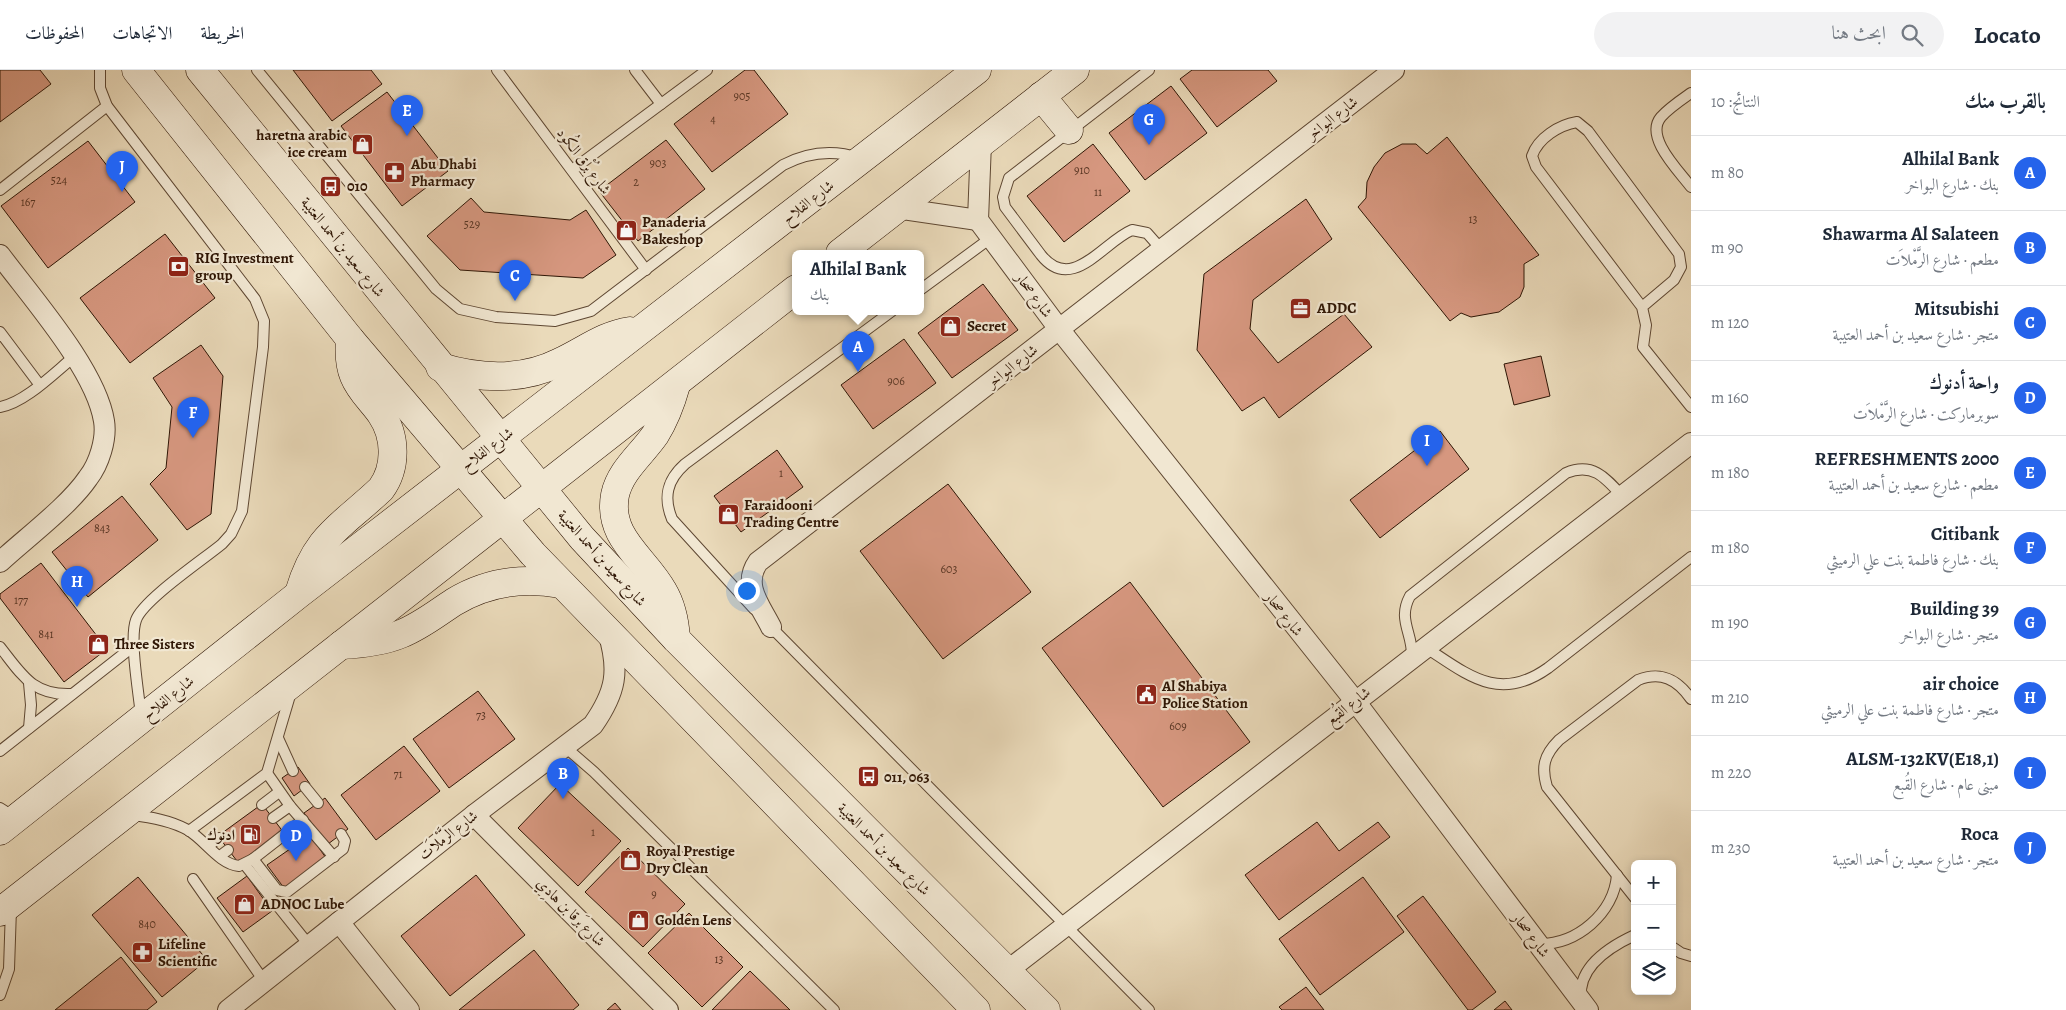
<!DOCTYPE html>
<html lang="ar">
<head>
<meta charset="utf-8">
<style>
	body { margin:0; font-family:Alegreya,Amiri,serif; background:#f2f2f3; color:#1f2937; direction:rtl }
	.controls { position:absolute; right:15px; bottom:15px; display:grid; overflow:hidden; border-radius:8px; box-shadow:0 2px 8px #0003 }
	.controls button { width:45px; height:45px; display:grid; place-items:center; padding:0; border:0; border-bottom:1px solid #e0e1e3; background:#fff; color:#1f2937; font:25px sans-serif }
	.you { position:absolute; left:746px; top:520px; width:18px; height:18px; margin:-12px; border:4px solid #fff; border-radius:50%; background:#1a73e8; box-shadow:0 0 0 8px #1a73e833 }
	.badge { display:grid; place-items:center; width:32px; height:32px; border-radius:50%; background:#2563eb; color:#fff; font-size:16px; font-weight:700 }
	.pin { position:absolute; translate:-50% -41px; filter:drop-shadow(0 1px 2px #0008) }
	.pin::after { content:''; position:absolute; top:26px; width:18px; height:15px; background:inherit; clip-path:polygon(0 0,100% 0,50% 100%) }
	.popup { position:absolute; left:792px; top:180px; width:132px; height:65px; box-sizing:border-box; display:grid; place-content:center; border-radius:8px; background:#fff; filter:drop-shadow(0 1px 4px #0005); font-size:16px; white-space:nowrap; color:#747a83 }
	.popup b { font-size:19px; color:#1f2937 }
	.popup::after { content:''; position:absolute; left:50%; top:100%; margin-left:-10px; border:10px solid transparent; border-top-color:#fff }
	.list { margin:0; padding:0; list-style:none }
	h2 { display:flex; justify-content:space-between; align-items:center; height:65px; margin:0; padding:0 20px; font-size:21px }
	h2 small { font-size:16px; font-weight:400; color:#747a83 }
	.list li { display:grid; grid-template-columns:32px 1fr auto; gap:15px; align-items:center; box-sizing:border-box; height:75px; padding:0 20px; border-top:1px solid #e0e1e3 }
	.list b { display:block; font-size:19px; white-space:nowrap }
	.list p { margin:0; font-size:16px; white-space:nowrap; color:#747a83 }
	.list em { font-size:16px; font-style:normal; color:#747a83 }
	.icon { flex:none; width:28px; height:28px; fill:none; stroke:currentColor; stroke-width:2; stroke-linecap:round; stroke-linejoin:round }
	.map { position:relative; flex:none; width:1691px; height:940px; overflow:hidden; direction:ltr }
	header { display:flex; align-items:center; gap:30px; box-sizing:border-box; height:70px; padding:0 25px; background:#fff; border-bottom:1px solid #e0e1e3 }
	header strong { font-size:24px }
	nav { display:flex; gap:28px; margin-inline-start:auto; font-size:18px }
	.search { width:350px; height:45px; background:#f2f2f3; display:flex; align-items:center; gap:12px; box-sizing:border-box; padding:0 18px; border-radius:28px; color:#747a83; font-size:19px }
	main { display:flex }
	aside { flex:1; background:#fff }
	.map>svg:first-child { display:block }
	.building { fill:#d6977f; stroke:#2f1605 }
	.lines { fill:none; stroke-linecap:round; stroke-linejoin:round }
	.service-casing { stroke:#5e4732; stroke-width:12 }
	.minor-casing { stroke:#5e4732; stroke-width:22 }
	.secondary-casing { stroke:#2f1605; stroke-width:29 }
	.service { stroke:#f1e7d2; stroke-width:10 }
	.minor { stroke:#f1e7d2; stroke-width:20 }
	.secondary { stroke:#f1e7d2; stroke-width:28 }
	.labels { text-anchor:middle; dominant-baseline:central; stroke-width:4.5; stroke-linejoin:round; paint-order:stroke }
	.number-label { font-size:12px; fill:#593624 }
	.street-label { font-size:15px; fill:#2f1605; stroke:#f1e7d2 }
	.poi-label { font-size:15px; font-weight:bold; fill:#2f1605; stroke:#f1e7d2; text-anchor:start }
</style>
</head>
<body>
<header>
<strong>Locato</strong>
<div class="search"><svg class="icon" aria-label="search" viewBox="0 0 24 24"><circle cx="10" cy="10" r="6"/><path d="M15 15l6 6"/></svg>ابحث هنا</div>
<nav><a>الخريطة</a><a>الاتجاهات</a><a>المحفوظات</a></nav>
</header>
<main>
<aside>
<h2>بالقرب منك<small>النتائج: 10</small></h2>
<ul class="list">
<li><span class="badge">A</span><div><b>Alhilal Bank</b><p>بنك · شارع البواخر</p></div><em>80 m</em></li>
<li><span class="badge">B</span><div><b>Shawarma Al Salateen</b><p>مطعم · شارع الرَّمْلاَت</p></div><em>90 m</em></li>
<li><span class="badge">C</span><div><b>Mitsubishi</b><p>متجر · شارع سعيد بن أحمد العتيبة</p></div><em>120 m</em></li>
<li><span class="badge">D</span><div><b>واحة أدنوك</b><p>سوبرماركت · شارع الرَّمْلاَت</p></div><em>160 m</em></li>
<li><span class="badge">E</span><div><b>REFRESHMENTS 2000</b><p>مطعم · شارع سعيد بن أحمد العتيبة</p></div><em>180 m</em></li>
<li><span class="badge">F</span><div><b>Citibank</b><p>بنك · شارع فاطمة بنت علي الرميثي</p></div><em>180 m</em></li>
<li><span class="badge">G</span><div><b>Building 39</b><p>متجر · شارع البواخر</p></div><em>190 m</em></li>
<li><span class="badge">H</span><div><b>air choice</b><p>متجر · شارع فاطمة بنت علي الرميثي</p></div><em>210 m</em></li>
<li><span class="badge">I</span><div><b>ALSM-132KV(E18,1)</b><p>مبنى عام · شارع القُبع</p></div><em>220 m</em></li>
<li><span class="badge">J</span><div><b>Roca</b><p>متجر · شارع سعيد بن أحمد العتيبة</p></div><em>230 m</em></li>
</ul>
</aside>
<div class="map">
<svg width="1691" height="940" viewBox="0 0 1691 940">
	<rect width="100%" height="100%" fill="#eadaba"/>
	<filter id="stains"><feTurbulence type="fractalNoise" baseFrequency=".004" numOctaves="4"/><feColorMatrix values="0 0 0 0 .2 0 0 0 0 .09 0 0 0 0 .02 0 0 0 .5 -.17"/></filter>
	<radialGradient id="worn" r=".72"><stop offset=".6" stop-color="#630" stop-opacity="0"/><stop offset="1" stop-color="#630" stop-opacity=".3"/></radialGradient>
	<g class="building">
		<path d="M0,0H40L51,14L0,52Z"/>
		<path d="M293,0H371L382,14L332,51Z"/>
		<path d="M745,0H754L788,44L712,102L674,54Z"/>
		<path d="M1192,0H1268L1277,11L1217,57L1180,9Z"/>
		<path d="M1171,16L1207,63L1145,110L1109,63Z"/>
		<path d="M387,22L448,101L402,136L341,56Z"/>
		<path d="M1447,67L1539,185L1524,194V217L1520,227L1499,242L1471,247L1461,243L1450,251L1358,137L1366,128L1367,112L1374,97L1385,83L1402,74H1416L1427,84Z"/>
		<path d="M666,70L705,119L638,171L599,121Z"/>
		<path d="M88,71L135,132L48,198L1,136Z"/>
		<path d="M1093,74L1130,121L1064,172L1027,126Z"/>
		<path d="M471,128L484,142L570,150L586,140L616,185L583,208L460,200L427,166Z"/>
		<path d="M1306,129L1332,169L1253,230L1250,259L1278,293L1344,244L1372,277L1279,348L1264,327L1242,341L1197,280L1204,204Z"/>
		<path d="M165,164L215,228L130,293L80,228Z"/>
		<path d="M983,214L1018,260L952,308L918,263Z"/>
		<path d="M904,269L936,313L873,359L841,315Z"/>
		<path d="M201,275L223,306L211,444L187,460L150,414L166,398L172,337L153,308Z"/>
		<path d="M1541,286L1550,326L1514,335L1504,294Z"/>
		<path d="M1440,361L1469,399L1380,468L1350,430Z"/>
		<path d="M777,380L803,417L741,462L714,426Z"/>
		<path d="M948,414L1031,522L943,589L860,481Z"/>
		<path d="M122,426L158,470L88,527L52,482Z"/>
		<path d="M41,493L107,579L64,612L0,528V524Z"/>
		<path d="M1130,512L1250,672L1163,737L1042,578Z"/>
		<path d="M478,621L515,669L449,718L413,669Z"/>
		<path d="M404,676L440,721L376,770L341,725Z"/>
		<path d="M298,697L310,714L294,726L282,708Z"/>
		<path d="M560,714L621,771L578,816L518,758Z"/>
		<path d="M325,728L348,759L328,774L304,743Z"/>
		<path d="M262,734L284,763L240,795L218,766Z"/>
		<path d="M1317,752L1339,781L1378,752L1390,767L1279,850L1245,805Z"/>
		<path d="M310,765L326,788L284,818L267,795Z"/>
		<path d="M628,778L685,834L643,877L585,822Z"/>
		<path d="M476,805L525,865L450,926L401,866Z"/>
		<path d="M247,806L272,841L243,862L217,828Z"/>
		<path d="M138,807L207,890L162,927L92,845Z"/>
		<path d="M1363,807L1404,862L1320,925L1279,869Z"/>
		<path d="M1423,826L1496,922L1472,940H1468L1397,846Z"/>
		<path d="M689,843L743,897L702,937L648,883Z"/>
		<path d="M534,880L579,935L573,940H459Z"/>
		<path d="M121,887L157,932L147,940H55Z"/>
		<path d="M750,901L790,940H712Z"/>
		<path d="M1306,917L1324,940H1282L1279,937Z"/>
		<path d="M1505,931L1512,940H1494Z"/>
		<path d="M615,933L621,940H607Z"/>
	</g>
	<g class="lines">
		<defs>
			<g id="service">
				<path d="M100,0V18L107,36L255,229L264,251L263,277L242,441L231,464L222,474C204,489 143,530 136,550C129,569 139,624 141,646"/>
				<path d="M257,0L436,219L460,239L496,247L555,251L591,241L783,95C808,82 832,79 859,88"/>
				<path d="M497,0L646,200"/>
				<path d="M635,0L661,34"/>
				<path d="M1149,0L1009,108L1003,127L1005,137L1041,185C1072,224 1103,172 1132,160L1147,163L1162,180"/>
				<path d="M1691,23C1681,30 1669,38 1661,47C1644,67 1679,101 1691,117"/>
				<path d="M572,100L707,0"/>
				<path d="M0,120L107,36"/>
				<path d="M920,220L992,167"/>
				<path d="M1642,237L1674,210L1681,197L1679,184L1588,61L1577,52C1559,55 1538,68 1532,86L1536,97L1642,237L1646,255L1643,277L1691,337"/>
				<path d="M0,262L39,314"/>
				<path d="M0,337C25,333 55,302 75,286"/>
				<path d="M754,539L672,449C663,427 667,410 685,394L892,241"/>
				<path d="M769,555L1149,940"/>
				<path d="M0,577C22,605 33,626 72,624"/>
				<path d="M1425,577C1468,605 1499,633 1548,598L1691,487"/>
				<path d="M1412,587C1413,563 1397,550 1410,526L1566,403C1592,392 1605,407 1622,426"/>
				<path d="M29,613L31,635L29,658"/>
				<path d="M278,668L293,701"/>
				<path d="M564,676L594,702L834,940"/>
				<path d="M0,681L135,575"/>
				<path d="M267,703L290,736L334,787"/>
				<path d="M305,717L318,733"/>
				<path d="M262,735L279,722"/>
				<path d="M0,738L16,748"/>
				<path d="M131,745C150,747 170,750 188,760C205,770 219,794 239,796L253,789L303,750"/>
				<path d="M273,748L290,736"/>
				<path d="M189,761L267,703L291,622"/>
				<path d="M208,776L219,768"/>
				<path d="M220,786L228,780"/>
				<path d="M253,789L277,820L287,822L343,779L345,771L341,764"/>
				<path d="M245,795L309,875"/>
				<path d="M193,809L264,911"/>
				<path d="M1635,828L1547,717C1541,697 1544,685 1559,670L1638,610C1661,601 1677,609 1691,629"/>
				<path d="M1538,874C1577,875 1614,843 1617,805"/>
				<path d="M1672,877L1681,883L1691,886"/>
				<path d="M0,925L9,899L11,838"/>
				<path d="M1581,928C1578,897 1609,877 1635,865"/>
			</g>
			<g id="minor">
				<path d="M981,72L978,150L1059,259L1355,631L1588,940"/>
				<path d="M896,138L978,150"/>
				<path d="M0,185C32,228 96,300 104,351C107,369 99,394 88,408C69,436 26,468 0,492"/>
				<path d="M771,557C760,535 742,515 758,492L1394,0"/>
				<path d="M474,745L668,940"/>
				<path d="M339,852L409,940"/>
				<path d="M1007,901L1691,373"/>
				<path d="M228,940L474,745L593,655C616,622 620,601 608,562"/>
			</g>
			<g id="secondary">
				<path d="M136,0L350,269L533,484L976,940"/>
				<path d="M200,0L582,468L676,569L1046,940"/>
				<path d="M1041,26L1069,60"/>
				<path d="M840,183L1075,0"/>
				<path d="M440,297C480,309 522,311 560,292C584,281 603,265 630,261"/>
				<path d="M676,315C671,333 665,349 655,365C641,385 620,401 615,425C607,468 645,488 663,521C672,536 675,552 676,569"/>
				<path d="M299,523C316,465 341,457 381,419C397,397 396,366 381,344C372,331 360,321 354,306C349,294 349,281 350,269"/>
				<path d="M341,575C362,574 382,572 401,564C421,556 437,543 454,532C487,512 523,507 561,514"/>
				<path d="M0,761L299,524L977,0"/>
				<path d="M0,842L796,219"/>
			</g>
		</defs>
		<use href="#service" class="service-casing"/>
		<use href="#minor" class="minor-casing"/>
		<use href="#secondary" class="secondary-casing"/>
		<use href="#service" class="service"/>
		<use href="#minor" class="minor"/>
		<use href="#secondary" class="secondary"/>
	</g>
	<defs>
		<symbol id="shop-square" viewBox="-11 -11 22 22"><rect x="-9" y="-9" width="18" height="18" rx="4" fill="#8f2418" stroke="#f1e7d2"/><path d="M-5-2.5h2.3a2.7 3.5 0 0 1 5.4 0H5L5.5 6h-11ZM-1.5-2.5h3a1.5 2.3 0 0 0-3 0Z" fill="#fff"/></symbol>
		<symbol id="pharmacy-square" viewBox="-11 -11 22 22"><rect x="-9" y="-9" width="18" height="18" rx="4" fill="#8f2418" stroke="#f1e7d2"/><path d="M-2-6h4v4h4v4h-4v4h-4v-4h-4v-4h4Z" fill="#fff"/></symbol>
		<symbol id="bus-square" viewBox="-11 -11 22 22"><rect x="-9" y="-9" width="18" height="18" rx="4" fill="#8f2418" stroke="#f1e7d2"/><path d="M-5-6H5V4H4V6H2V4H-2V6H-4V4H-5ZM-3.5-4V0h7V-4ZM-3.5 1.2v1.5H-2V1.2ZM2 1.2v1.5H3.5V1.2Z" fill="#fff"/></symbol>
		<symbol id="bank-square" viewBox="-11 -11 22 22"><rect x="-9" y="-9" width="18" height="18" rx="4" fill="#8f2418" stroke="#f1e7d2"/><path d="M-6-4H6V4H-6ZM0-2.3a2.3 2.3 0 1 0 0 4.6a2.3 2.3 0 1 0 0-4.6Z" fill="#fff"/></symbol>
		<symbol id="office-square" viewBox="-11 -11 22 22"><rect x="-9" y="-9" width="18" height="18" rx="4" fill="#8f2418" stroke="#f1e7d2"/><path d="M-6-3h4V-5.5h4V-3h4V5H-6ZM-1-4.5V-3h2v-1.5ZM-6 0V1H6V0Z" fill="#fff"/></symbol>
		<symbol id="civic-square" viewBox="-11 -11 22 22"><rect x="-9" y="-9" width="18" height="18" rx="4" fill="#8f2418" stroke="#f1e7d2"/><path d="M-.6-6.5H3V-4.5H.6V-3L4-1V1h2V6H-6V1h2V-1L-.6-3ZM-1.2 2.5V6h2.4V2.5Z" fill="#fff"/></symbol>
		<symbol id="fuel-square" viewBox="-11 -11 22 22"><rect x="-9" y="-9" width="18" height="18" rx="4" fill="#8f2418" stroke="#f1e7d2"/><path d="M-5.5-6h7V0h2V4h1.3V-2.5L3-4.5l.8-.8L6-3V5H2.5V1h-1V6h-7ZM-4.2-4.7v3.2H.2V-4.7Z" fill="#fff"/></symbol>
	</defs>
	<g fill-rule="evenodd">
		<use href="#shop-square" x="350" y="62" width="25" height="25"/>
		<use href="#pharmacy-square" x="382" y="90" width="25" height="25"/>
		<use href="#bus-square" x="318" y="104" width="25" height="25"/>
		<use href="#shop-square" x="614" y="148" width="25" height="25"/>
		<use href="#bank-square" x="166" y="184" width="25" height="25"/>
		<use href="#office-square" x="1288" y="226" width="25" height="25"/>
		<use href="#shop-square" x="938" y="244" width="25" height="25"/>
		<use href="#shop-square" x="716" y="432" width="25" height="25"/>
		<use href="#shop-square" x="86" y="562" width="25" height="25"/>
		<use href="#civic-square" x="1134" y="612" width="25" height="25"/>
		<use href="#bus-square" x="856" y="694" width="25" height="25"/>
		<use href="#fuel-square" x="238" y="752" width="25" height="25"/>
		<use href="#shop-square" x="618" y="778" width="25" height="25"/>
		<use href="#shop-square" x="232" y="822" width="25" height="25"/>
		<use href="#shop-square" x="626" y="838" width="25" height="25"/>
		<use href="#pharmacy-square" x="130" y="870" width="25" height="25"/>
	</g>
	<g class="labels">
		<g class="number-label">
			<text x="742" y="26">905</text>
			<text x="713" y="49">4</text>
			<text x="658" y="93">903</text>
			<text x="1082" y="100">910</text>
			<text x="59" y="110">524</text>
			<text x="636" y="112">2</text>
			<text x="1098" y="122">11</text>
			<text x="28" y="132">167</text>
			<text x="1473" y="149">13</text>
			<text x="472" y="154">529</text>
			<text x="896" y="311">906</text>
			<text x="781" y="403">1</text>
			<text x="102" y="458">843</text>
			<text x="949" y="499">603</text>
			<text x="21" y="530">177</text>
			<text x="46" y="564">841</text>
			<text x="481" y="645">73</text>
			<text x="1178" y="656">609</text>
			<text x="398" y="704">71</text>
			<text x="593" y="762">1</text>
			<text x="654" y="824">9</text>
			<text x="147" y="854">840</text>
			<text x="719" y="889">13</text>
		</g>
		<g class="street-label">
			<text transform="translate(1332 48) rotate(-38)">شارع البواخر</text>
			<text transform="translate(584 91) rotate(53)">شارع بُرْق الكُود</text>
			<text transform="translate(808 132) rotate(-38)">شارع الفلاح</text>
			<text transform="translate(343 177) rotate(51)">شارع سعيد بن أحمد العتيبة</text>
			<text transform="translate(1034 225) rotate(54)">شارع صحار</text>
			<text transform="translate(1012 296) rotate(-38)">شارع البواخر</text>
			<text transform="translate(487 379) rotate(-37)">شارع الفلاح</text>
			<text transform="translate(602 488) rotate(48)">شارع سعيد بن أحمد العتيبة</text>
			<text transform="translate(1284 544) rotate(52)">شارع صحار</text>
			<text transform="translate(168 628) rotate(-39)">شارع الفلاح</text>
			<text transform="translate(1348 636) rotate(-38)">شارع القُبع</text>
			<text transform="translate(448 765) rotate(-38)">شارع الرَّمْلاَت</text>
			<text transform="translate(884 779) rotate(45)">شارع سعيد بن أحمد العتيبة</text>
			<text transform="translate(571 842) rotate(45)">شارع بَرقا بن هادِي</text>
			<text transform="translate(1531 865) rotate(53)">شارع صحار</text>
		</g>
		<g class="poi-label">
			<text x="347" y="65" text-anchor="end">haretna arabic<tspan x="347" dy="17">ice cream</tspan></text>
			<text x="411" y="94">Abu Dhabi<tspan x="411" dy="17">Pharmacy</tspan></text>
			<text x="347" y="116">010</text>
			<text x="642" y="152">Panaderia<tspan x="642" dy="17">Bakeshop</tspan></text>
			<text x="195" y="188">RIG Investment<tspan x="195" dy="17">group</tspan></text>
			<text x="1317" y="238">ADDC</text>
			<text x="967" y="256">Secret</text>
			<text x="744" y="435">Faraidooni<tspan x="744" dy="17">Trading Centre</tspan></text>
			<text x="114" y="574">Three Sisters</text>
			<text x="1162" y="616">Al Shabiya<tspan x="1162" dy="17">Police Station</tspan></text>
			<text x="884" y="707">011, 063</text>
			<text x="235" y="765" text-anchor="end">ادنوك</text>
			<text x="646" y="781">Royal Prestige<tspan x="646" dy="17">Dry Clean</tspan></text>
			<text x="261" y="834">ADNOC Lube</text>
			<text x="655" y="850">Golden Lens</text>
			<text x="158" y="874">Lifeline<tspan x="158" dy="17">Scientific</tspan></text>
		</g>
	</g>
	<rect width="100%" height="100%" filter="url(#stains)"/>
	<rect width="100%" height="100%" fill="url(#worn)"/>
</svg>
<div class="controls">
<button>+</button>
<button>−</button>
<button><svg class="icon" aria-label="layers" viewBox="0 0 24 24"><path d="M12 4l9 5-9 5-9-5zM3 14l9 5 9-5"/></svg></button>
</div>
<div class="you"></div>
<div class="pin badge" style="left:858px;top:302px">A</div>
<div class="popup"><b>Alhilal Bank</b>بنك</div>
<div class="pin badge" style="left:563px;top:729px">B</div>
<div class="pin badge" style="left:515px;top:231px">C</div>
<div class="pin badge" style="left:296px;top:791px">D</div>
<div class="pin badge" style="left:407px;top:66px">E</div>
<div class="pin badge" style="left:193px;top:368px">F</div>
<div class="pin badge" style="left:1149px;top:75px">G</div>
<div class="pin badge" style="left:77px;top:537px">H</div>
<div class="pin badge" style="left:1427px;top:396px">I</div>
<div class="pin badge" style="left:122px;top:122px">J</div>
</div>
</main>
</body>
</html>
